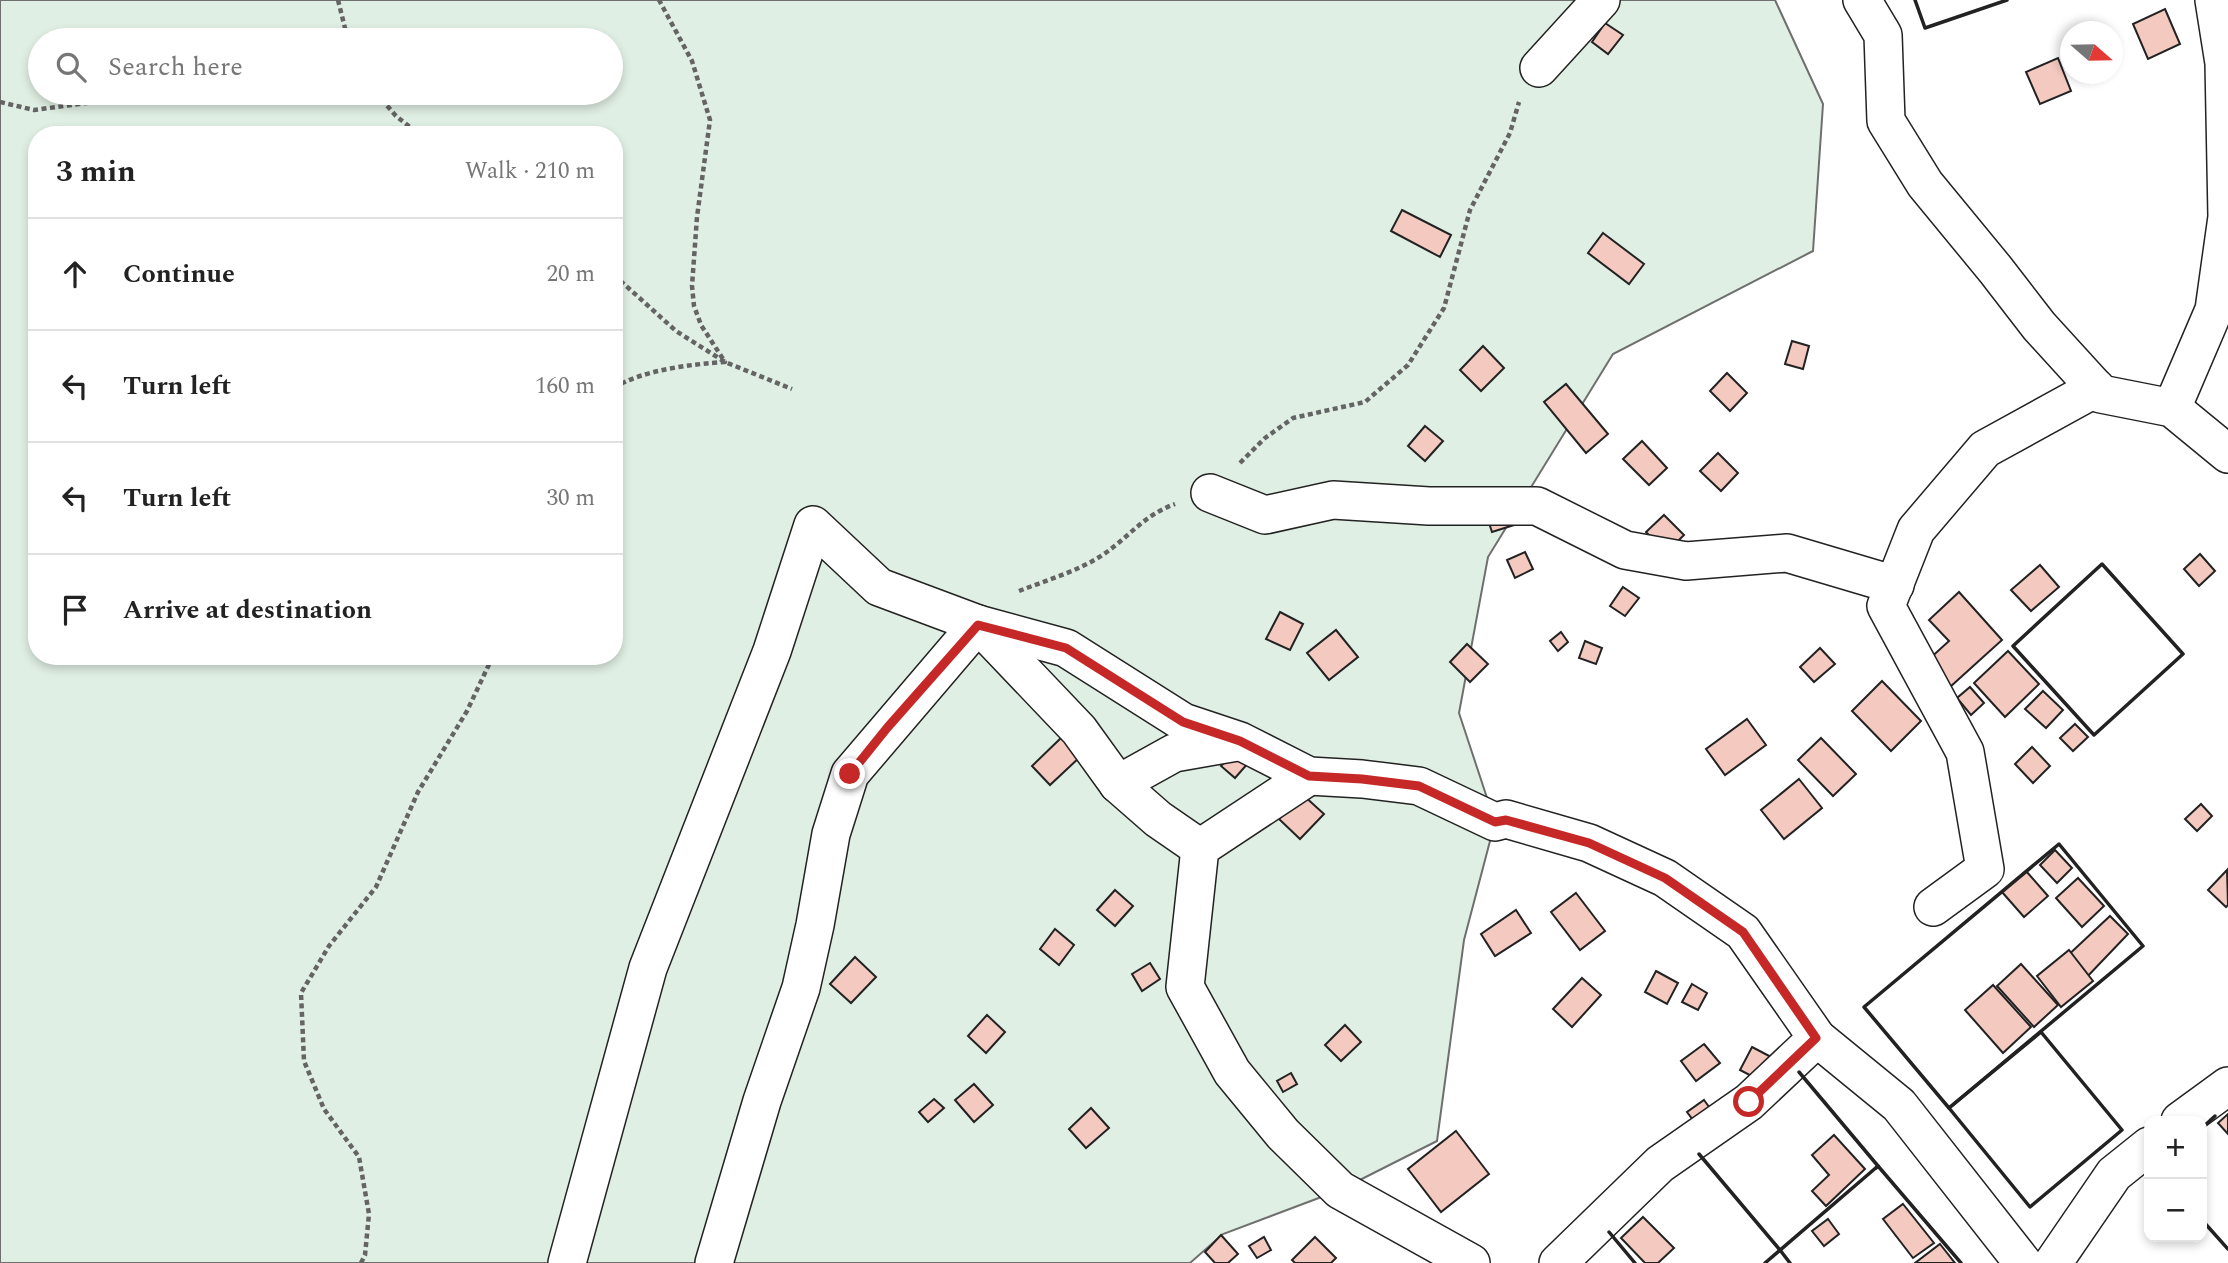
<!DOCTYPE html>
<html lang="en">
<head>
<meta charset="utf-8">
<style>
	body { margin:0; font-family:Spectral,serif; background:#f6f6f6; color:#222 }
	.controls { position:absolute; right:21px; bottom:21px; display:grid; overflow:hidden; border-radius:14px; box-shadow:0 4px 10px #0003 }
	.controls button { width:63px; height:63px; display:grid; place-items:center; padding:0; border:0; border-bottom:2px solid #e0e0e0; background:#fff; color:#222; font:35px sans-serif }
	.compass { position:absolute; left:2060px; top:21px; width:63px; height:63px; border-radius:50%; background:#fff; box-shadow:0 4px 10px #0003; rotate:110deg }
	.stop { position:absolute; width:21px; height:21px; margin:-16px; border:5px solid #c62828; border-radius:50%; background:#fff }
	.stop.end { background:#c62828; border-color:#fff; box-shadow:0 2px 7px #0008 }
	.list { margin:0; padding:0; list-style:none }
	h2 { display:flex; justify-content:space-between; align-items:center; height:91px; margin:0; padding:0 28px; font-size:30px }
	h2 small { font-size:23px; font-weight:400; color:#767676 }
	.list li { display:grid; grid-template-columns:46px 1fr auto; gap:21px; align-items:center; box-sizing:border-box; height:112px; padding:0 28px; border-top:2px solid #e0e0e0 }
	.list b { display:block; font-size:26px; white-space:nowrap }
	.list em { font-size:23px; font-style:normal; color:#767676 }
	.icon { flex:none; width:38px; height:38px; fill:none; stroke:currentColor; stroke-width:2; stroke-linecap:round; stroke-linejoin:round }
	.map { position:relative; flex:none; width:2228px; height:1263px; overflow:hidden }
	.search { position:absolute; background:#fff; box-shadow:0 4px 10px #0003; left:28px; top:28px; width:595px; height:77px; display:flex; align-items:center; gap:18px; box-sizing:border-box; padding:0 24px; border-radius:38px; color:#767676; font-size:26px }
	.panel { position:absolute; background:#fff; box-shadow:0 4px 10px #0003; left:28px; top:126px; width:595px; height:539px; border-radius:28px }
	.map>svg:first-child { display:block }
	.green { fill:#e0efe3; stroke:#6f6f6f; stroke-width:2; fill-rule:evenodd }
	.building { fill:#f3c9c0; stroke:#222; stroke-width:2 }
	.lines { fill:none; stroke-linecap:round; stroke-linejoin:round }
	.street-casing { stroke:#222; stroke-width:40 }
	.path { stroke:#646464; stroke-width:4.5; stroke-dasharray:5 3.5; stroke-linecap:butt }
	.street { stroke:#fff; stroke-width:37 }
	.wall { stroke:#222; stroke-width:3.5 }
	.route { stroke:#c62828; stroke-width:9 }
</style>
</head>
<body>
<div class="map">
<svg width="2228" height="1263" viewBox="0 0 2228 1263">
	<rect width="100%" height="100%" fill="#fff"/>
	<path class="green" d="M0,0H1775L1823,104L1813,251L1613,354L1488,557L1459,713L1495,822L1464,940L1437,1141L1340,1190L1223,1234L1190,1263H0ZM40,40H611V93H40ZM37,135H614V656H37Z"/>
	<g class="building">
		<path d="M2165,9L2180,44L2148,59L2133,24Z"/>
		<path d="M1605,23L1623,35L1608,54L1592,42Z"/>
		<path d="M2058,58L2071,91L2040,104L2026,72Z"/>
		<path d="M1402,210L1451,235L1440,257L1391,231Z"/>
		<path d="M1603,233L1644,264L1629,284L1588,253Z"/>
		<path d="M1792,341L1809,346L1803,369L1785,364Z"/>
		<path d="M1483,346L1504,368L1481,391L1460,370Z"/>
		<path d="M1727,373L1747,393L1730,411L1710,391Z"/>
		<path d="M1566,384L1608,434L1586,453L1544,402Z"/>
		<path d="M1425,426L1443,441L1425,461L1408,446Z"/>
		<path d="M1642,441L1667,468L1649,485L1623,459Z"/>
		<path d="M1718,453L1738,473L1721,491L1700,471Z"/>
		<path d="M1508,510L1514,525L1492,532L1487,517Z"/>
		<path d="M1664,515L1684,535L1666,553L1646,532Z"/>
		<path d="M1525,552L1533,569L1515,578L1507,560Z"/>
		<path d="M2200,554L2215,571L2199,586L2184,569Z"/>
		<path d="M2040,565L2059,587L2031,611L2011,590Z"/>
		<path d="M1623,587L1639,598L1625,616L1610,606Z"/>
		<path d="M1959,592L2002,640L1950,687L1927,661L1949,641L1929,620Z"/>
		<path d="M1280,612L1303,624L1290,650L1266,639Z"/>
		<path d="M1336,630L1358,657L1329,680L1307,653Z"/>
		<path d="M1561,632L1568,642L1558,651L1550,641Z"/>
		<path d="M1585,641L1602,648L1596,664L1579,658Z"/>
		<path d="M1467,644L1488,664L1470,682L1450,662Z"/>
		<path d="M1820,648L1835,664L1814,682L1800,667Z"/>
		<path d="M2008,651L2039,684L2005,717L1974,683Z"/>
		<path d="M1882,681L1921,721L1891,751L1852,711Z"/>
		<path d="M1970,687L1984,703L1971,715L1957,698Z"/>
		<path d="M2043,691L2063,710L2046,728L2025,709Z"/>
		<path d="M1747,719L1766,745L1725,775L1706,749Z"/>
		<path d="M2075,724L2088,737L2073,751L2060,738Z"/>
		<path d="M1063,736L1081,756L1050,785L1032,766Z"/>
		<path d="M1821,738L1856,774L1833,796L1798,760Z"/>
		<path d="M2032,747L2050,766L2033,783L2015,764Z"/>
		<path d="M1235,750L1249,762L1235,778L1221,766Z"/>
		<path d="M1799,779L1822,808L1784,839L1761,810Z"/>
		<path d="M1302,794L1324,814L1300,839L1279,819Z"/>
		<path d="M2201,804L2212,816L2197,831L2185,819Z"/>
		<path d="M2055,850L2072,868L2057,883L2040,865Z"/>
		<path d="M2227,870L2228,905L2226,907L2208,890Z"/>
		<path d="M2026,871L2048,896L2024,917L2002,892Z"/>
		<path d="M2078,878L2104,906L2082,927L2056,898Z"/>
		<path d="M1115,890L1133,906L1115,926L1097,910Z"/>
		<path d="M1576,893L1605,931L1580,950L1551,912Z"/>
		<path d="M1516,910L1531,933L1495,956L1481,934Z"/>
		<path d="M2110,916L2128,934L2084,980L2064,959Z"/>
		<path d="M1055,929L1074,945L1059,965L1040,949Z"/>
		<path d="M2069,950L2093,981L2061,1007L2037,976Z"/>
		<path d="M855,957L876,977L851,1003L830,984Z"/>
		<path d="M1150,963L1160,979L1142,991L1132,974Z"/>
		<path d="M2021,964L2058,1005L2034,1027L1997,986Z"/>
		<path d="M1656,971L1678,983L1667,1004L1645,992Z"/>
		<path d="M1582,978L1601,995L1572,1027L1553,1009Z"/>
		<path d="M1692,984L1707,993L1698,1010L1682,1002Z"/>
		<path d="M1993,985L2031,1027L2003,1053L1965,1010Z"/>
		<path d="M987,1015L1005,1032L986,1053L968,1036Z"/>
		<path d="M1345,1025L1361,1042L1341,1061L1325,1045Z"/>
		<path d="M1704,1044L1720,1063L1696,1081L1681,1061Z"/>
		<path d="M1752,1047L1775,1059L1763,1082L1740,1070Z"/>
		<path d="M1291,1073L1297,1084L1283,1092L1277,1081Z"/>
		<path d="M974,1084L993,1105L974,1122L955,1100Z"/>
		<path d="M934,1099L944,1108L928,1122L919,1112Z"/>
		<path d="M1704,1100L1715,1115L1699,1128L1687,1112Z"/>
		<path d="M1091,1108L1109,1128L1086,1148L1069,1129Z"/>
		<path d="M2228,1114V1134L2218,1123Z"/>
		<path d="M1456,1131L1489,1174L1441,1212L1408,1169Z"/>
		<path d="M1834,1135L1865,1169L1826,1206L1812,1191L1829,1175L1812,1155Z"/>
		<path d="M1903,1204L1934,1243L1913,1258L1883,1219Z"/>
		<path d="M1643,1217L1674,1248L1658,1263H1645L1621,1238Z"/>
		<path d="M1828,1219L1839,1234L1824,1246L1812,1231Z"/>
		<path d="M1221,1235L1238,1254L1228,1263H1215L1205,1252Z"/>
		<path d="M1264,1237L1271,1250L1257,1258L1249,1246Z"/>
		<path d="M1315,1237L1336,1258L1331,1263H1295L1292,1260Z"/>
		<path d="M1940,1244L1955,1263H1915Z"/>
	</g>
	<g class="lines">
		<defs>
			<g id="street">
				<path d="M1862,0L1883,35L1886,121L1925,184L1995,269L2039,326L2101,394L2172,408L2228,454"/>
				<path d="M1539,68L1601,0"/>
				<path d="M2172,408L2214,310L2227,217L2224,63L2214,0"/>
				<path d="M1210,493L1265,515L1333,500L1429,506H1537L1625,550L1686,561L1787,553L1895,585"/>
				<path d="M1309,776L1200,848L1185,987L1232,1072L1283,1134L1340,1190L1471,1263"/>
				<path d="M1118,784L1174,753L1237,742"/>
				<path d="M1933,907L1985,869L1965,752L1886,606L1916,530L1985,449L2096,388"/>
				<path d="M2180,1121L2228,1086"/>
				<path d="M567,1263L648,968L772,651L813,525L879,587L978,624L1079,730L1118,784L1158,819L1200,848"/>
				<path d="M714,1263L762,1101L801,988L815,925L831,834L850,774L978,624L1066,648L1183,722L1240,741L1309,776L1362,779L1419,786L1495,822L1506,819L1589,843L1665,878L1743,932L1817,1038L1899,1105L2023,1263"/>
				<path d="M1558,1263L1660,1164L1749,1102L1817,1038"/>
				<path d="M2053,1263L2114,1174L2149,1146"/>
			</g>
		</defs>
		<use href="#street" class="street-casing"/>
		<g class="path">
			<path d="M338,0L348,40"/>
			<path d="M226,40C249,25 278,34 302,40"/>
			<path d="M376,93L396,116L420,135"/>
			<path d="M0,102L34,110L94,102L119,93"/>
			<path d="M614,275L676,331L725,362L792,389"/>
			<path d="M614,388C641,370 693,364 725,362L701,325L694,306L692,286L697,217L710,120L692,61L659,0"/>
			<path d="M1240,463L1265,438L1293,418L1365,402L1408,365L1444,308L1470,210L1510,133L1519,102"/>
			<path d="M1019,591C1047,580 1079,571 1104,554C1130,536 1144,515 1175,504"/>
			<path d="M361,1263L365,1255L369,1214L359,1157L324,1109L304,1061L301,993L329,946L376,887L418,792L467,711L493,656"/>
		</g>
		<use href="#street" class="street"/>
		<g class="wall">
			<path d="M1915,0L1925,28L2007,0"/>
			<path d="M2102,564L2183,654L2094,735L2013,646Z"/>
			<path d="M2059,844L2143,946L1949,1108L1864,1007Z"/>
			<path d="M2041,1032L2122,1130L2030,1207L1949,1108Z"/>
			<path d="M2202,1128L2215,1116"/>
			<path d="M1699,1154L1780,1250"/>
			<path d="M1876,1168L1878,1166L1961,1263"/>
			<path d="M2202,1220L2228,1249"/>
			<path d="M1609,1232L1635,1263"/>
			<path d="M1780,1250L1790,1263"/>
			<path d="M1765,1263L1878,1166L1799,1072"/>
		</g>
	</g>
	<g class="lines">
		<path class="route" d="M850,774L887,728L978,625L1066,648L1183,722L1240,741L1309,776L1362,779L1419,786L1495,822L1506,820L1589,843L1665,878L1743,932L1816,1038L1749,1102"/>
	</g>
</svg>
<div class="controls">
<button>+</button>
<button>−</button>
</div>
<svg class="compass" viewBox="-18 -18 36 36"><path d="M0-13l5 13h-10z" fill="#e53935"/><path d="M0 13l5-13h-10z" fill="#767676"/></svg>
<div class="stop" style="left:1749px;top:1102px"></div>
<div class="stop end" style="left:850px;top:774px"></div>
<div class="search"><svg class="icon" aria-label="search" viewBox="0 0 24 24"><circle cx="10" cy="10" r="6"/><path d="M15 15l6 6"/></svg>Search here</div>
<section class="panel">
<h2>3 min<small>Walk · 210 m</small></h2>
<ul class="list">
<li><svg class="icon" aria-label="ahead" viewBox="0 0 24 24"><path d="M12 20V5M6 11l6-6 6 6"/></svg><div><b>Continue</b></div><em>20 m</em></li>
<li><svg class="icon" aria-label="left" viewBox="0 0 24 24"><path d="M17 20v-9H6M10 6l-5 5 5 5"/></svg><div><b>Turn left</b></div><em>160 m</em></li>
<li><svg class="icon" aria-label="left" viewBox="0 0 24 24"><path d="M17 20v-9H6M10 6l-5 5 5 5"/></svg><div><b>Turn left</b></div><em>30 m</em></li>
<li><svg class="icon" aria-label="arrive" viewBox="0 0 24 24"><path d="M6 21V4h12l-3 4 3 4H6"/></svg><div><b>Arrive at destination</b></div></li>
</ul>
</section>
</div>
</body>
</html>
